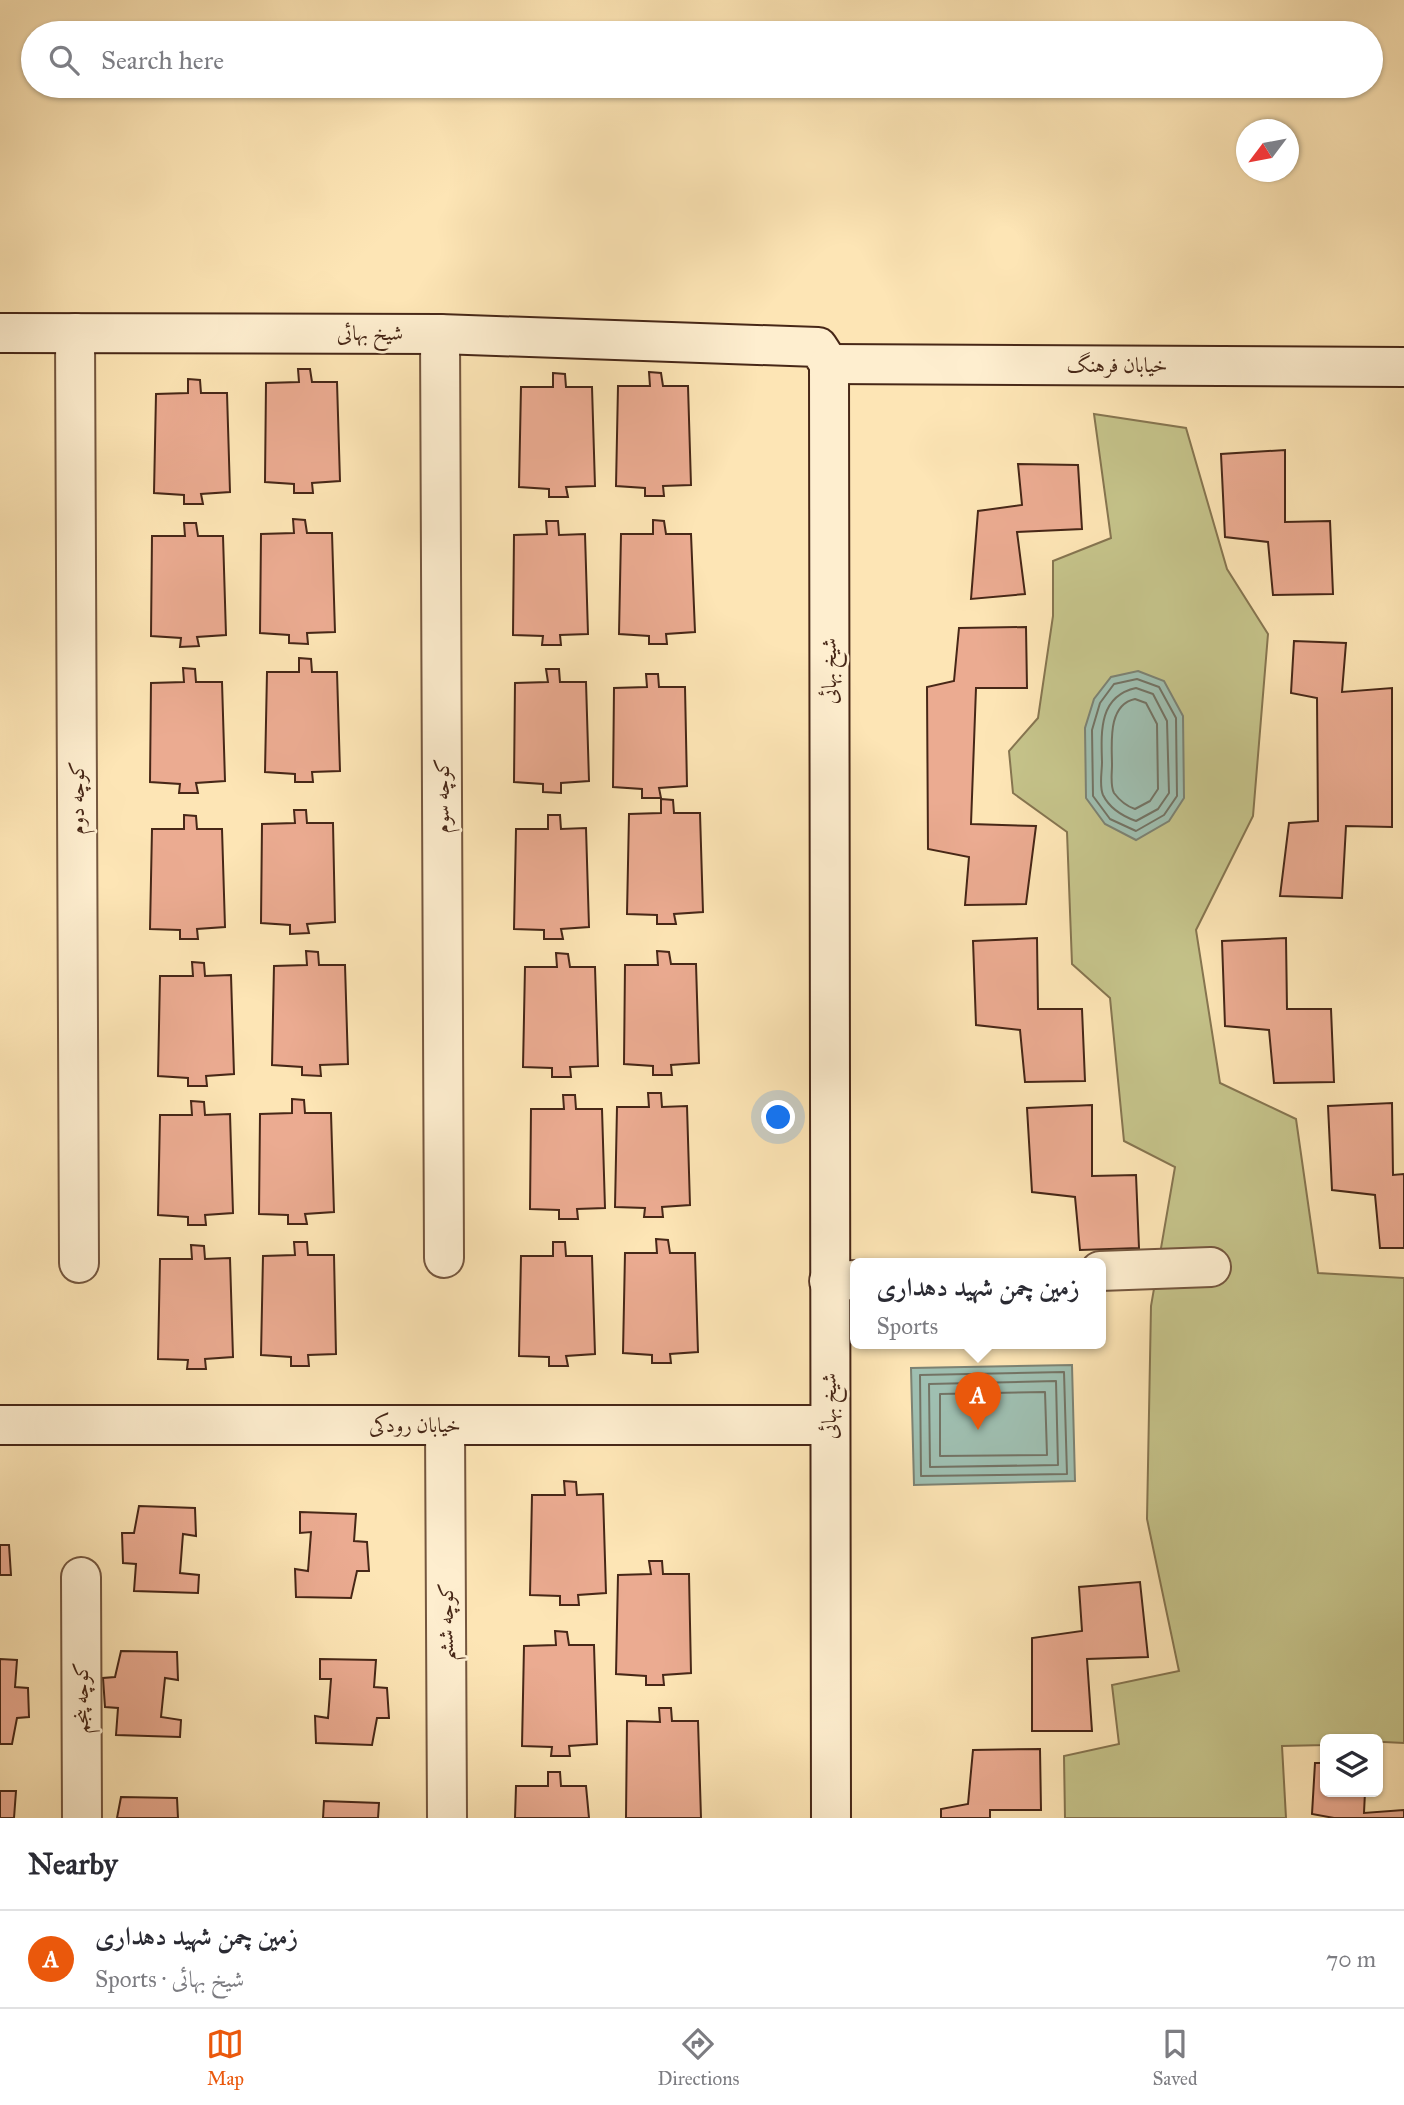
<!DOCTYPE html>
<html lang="en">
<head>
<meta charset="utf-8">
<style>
	body { margin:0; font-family:"IM FELL Great Primer",Amiri,serif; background:#f2f2f3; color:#2b2b33 }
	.controls { position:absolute; right:21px; bottom:21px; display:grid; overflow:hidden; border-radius:10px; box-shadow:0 2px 5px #0004 }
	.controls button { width:63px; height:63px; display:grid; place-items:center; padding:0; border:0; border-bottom:2px solid #e1e1e2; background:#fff; color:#2b2b33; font:35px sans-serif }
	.compass { position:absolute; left:1236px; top:119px; width:63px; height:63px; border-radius:50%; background:#fff; box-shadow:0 2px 5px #0004; rotate:238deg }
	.you { position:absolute; left:779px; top:1118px; width:24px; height:24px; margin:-18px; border:5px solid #fff; border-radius:50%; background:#1a73e8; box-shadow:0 0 0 10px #1a73e833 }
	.badge { display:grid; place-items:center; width:46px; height:46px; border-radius:50%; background:#ea580c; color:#fff; font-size:23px; font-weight:700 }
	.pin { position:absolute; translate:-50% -58px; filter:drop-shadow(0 2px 4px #0008) }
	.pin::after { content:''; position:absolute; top:37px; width:24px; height:21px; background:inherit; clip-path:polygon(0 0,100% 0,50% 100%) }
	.popup { position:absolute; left:850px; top:1258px; width:256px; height:91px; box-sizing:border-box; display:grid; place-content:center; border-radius:10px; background:#fff; filter:drop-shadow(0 2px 5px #0005); font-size:23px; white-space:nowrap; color:#7c7c81 }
	.popup b { font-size:26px; color:#2b2b33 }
	.popup::after { content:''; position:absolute; left:50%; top:100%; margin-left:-14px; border:14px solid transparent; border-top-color:#fff }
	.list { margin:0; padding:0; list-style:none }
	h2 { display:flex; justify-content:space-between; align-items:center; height:91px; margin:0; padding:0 28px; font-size:30px }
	h2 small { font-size:23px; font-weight:400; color:#7c7c81 }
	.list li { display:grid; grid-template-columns:46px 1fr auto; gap:21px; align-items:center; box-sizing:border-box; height:98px; padding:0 28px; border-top:2px solid #e1e1e2 }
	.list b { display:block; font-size:26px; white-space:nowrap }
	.list p { margin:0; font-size:23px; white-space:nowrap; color:#7c7c81 }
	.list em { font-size:23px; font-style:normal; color:#7c7c81 }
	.icon { flex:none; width:38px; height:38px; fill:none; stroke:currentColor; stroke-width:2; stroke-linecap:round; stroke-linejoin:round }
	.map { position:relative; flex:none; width:1404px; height:1818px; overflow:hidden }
	.search { position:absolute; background:#fff; box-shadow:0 2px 5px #0004; left:21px; right:21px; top:21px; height:77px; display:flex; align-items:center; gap:18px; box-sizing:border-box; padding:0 24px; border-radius:38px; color:#7c7c81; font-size:26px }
	.sheet { height:189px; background:#fff }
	nav { display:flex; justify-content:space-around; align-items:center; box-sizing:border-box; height:98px; border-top:2px solid #e1e1e2; background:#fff; font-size:19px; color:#7c7c81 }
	nav a { display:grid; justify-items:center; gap:4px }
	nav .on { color:#ea580c }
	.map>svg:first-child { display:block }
	.green { fill:#c5c38a; stroke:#867550; stroke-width:2 }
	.water { fill:#9fbfb1; stroke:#7c8273; stroke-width:2 }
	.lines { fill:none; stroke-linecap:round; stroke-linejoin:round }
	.shore { stroke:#737364; stroke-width:2 }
	.building { fill:#ebab91; stroke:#472717; stroke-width:2 }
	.street-casing { stroke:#74563e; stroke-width:42 }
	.secondary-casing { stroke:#472717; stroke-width:42 }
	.street { stroke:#feeecf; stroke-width:38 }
	.secondary { stroke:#feeecf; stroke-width:38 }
	.labels { text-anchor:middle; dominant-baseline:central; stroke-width:5; stroke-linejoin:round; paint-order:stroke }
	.street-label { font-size:21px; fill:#472717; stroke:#feeecf }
</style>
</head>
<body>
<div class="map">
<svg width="1404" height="1818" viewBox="0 0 1404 1818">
	<rect width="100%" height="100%" fill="#fde5b5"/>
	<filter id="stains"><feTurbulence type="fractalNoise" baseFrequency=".00286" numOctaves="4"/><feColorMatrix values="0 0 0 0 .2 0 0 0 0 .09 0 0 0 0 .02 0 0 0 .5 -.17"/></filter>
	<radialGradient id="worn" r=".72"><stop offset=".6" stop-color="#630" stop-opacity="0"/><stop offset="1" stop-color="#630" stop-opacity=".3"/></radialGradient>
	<path class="green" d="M1094,414L1186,428L1227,569L1268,634L1253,816L1196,930L1220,1083L1296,1119L1318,1273L1404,1278V1743L1325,1739V1745L1282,1746L1286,1818H1065L1064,1756L1119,1744L1112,1685L1179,1671L1147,1519L1151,1306L1175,1167L1124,1141L1110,998L1072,964L1067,832L1013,793L1009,751L1038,718L1053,616V561L1111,538Z"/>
	<g class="water">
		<path d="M1138,671L1164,681L1183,716L1184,798L1169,821L1136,840L1105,824L1086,798L1085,728L1094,699L1111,677Z"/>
		<path d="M1072,1365L1075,1481L914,1485L911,1368Z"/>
	</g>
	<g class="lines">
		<g class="shore">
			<path d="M1137,679L1159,687L1176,718L1177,796L1164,815L1136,831L1110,819L1093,796L1092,730L1100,703L1114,684Z"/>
			<path d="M1136,688L1153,694L1167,721L1169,793L1158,809L1136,821C1122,816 1110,809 1103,795C1099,786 1102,772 1102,762C1101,731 1099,696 1136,688Z"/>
			<path d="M1135,699L1146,703L1157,724L1158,789L1150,801L1135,809C1126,806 1120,801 1114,793C1110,785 1112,774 1112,765C1112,744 1107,705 1135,699Z"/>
			<path d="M1064,1372L1067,1474L921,1476L920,1375Z"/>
			<path d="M1056,1381L1058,1465L930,1467L929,1384Z"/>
			<path d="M1045,1392L1047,1455L940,1456V1394Z"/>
		</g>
	</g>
	<g class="building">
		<path d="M298,369H310L312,382H337L340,481L312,483L313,493H294V484L265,482L266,383L299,382Z"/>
		<path d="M649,372L661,373L663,386H688L691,485L663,486L664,496H645V488L616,486L618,386H650Z"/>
		<path d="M553,373L565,374L566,387H592L595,486L566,487L568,497H549V489L519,487L521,387H553Z"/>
		<path d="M188,379L200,380L201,393H227L230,492L201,494L203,504H184V495L154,493L156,394L188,393Z"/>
		<path d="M1285,450V522L1330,521L1333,594L1273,595L1268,542L1225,537L1221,454Z"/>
		<path d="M1018,464L1078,465L1082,529L1017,532L1025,594L971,599L978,511L1022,505Z"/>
		<path d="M293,519L305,520L307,533H332L335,632L307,633L308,644L289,643V635L260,633L261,534L294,533Z"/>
		<path d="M653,520L664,521L666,534H691L695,632L666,634L667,644H649V636L619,634L621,534H653Z"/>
		<path d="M546,521H558L559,535L585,534L588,634L560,635L561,645H542L543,636L513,635L514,535L547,534Z"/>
		<path d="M184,523H196L198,536H223L226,635L197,637L199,646L180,647L181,638L151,636L152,536H185Z"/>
		<path d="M1026,627L1027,688H976L971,824L1036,826L1026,904L965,905L969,857L928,849L927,687L954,681L959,628Z"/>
		<path d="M1294,641L1346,643L1342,692L1392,688V827L1346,826L1342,898L1280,896L1289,823L1318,821L1317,698L1291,693Z"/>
		<path d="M299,658L311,659L312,672H337L340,771L312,772L313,782H295V774L265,772L267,672H299Z"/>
		<path d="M183,668L195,669L196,682H222L225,781L196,783L198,793H179L180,784L150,782L151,683L184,682Z"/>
		<path d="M546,669H559L560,682H586L589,781L561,783V793L543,792V784L514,782L515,683L548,682Z"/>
		<path d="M646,674H658L659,687H685L687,786L659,788L661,798H642V789L613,787L614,688L647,687Z"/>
		<path d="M661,799L673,800L674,813H700L703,912L674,914L676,924H657V915L627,914L629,814L661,813Z"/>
		<path d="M294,810H306L307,823H333L335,922L307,924L309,933L290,934V925L261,923L262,824L295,823Z"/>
		<path d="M184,815L196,816L197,829H222L225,927L197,929L198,939H180V930L150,929L152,829H184Z"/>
		<path d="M548,815H560L561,829L586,828L589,927L561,929L563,939H544V930L514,929L516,829H548Z"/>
		<path d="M1037,938L1038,1009H1082L1085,1081L1025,1082L1020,1030L976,1025L973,941Z"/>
		<path d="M1286,938L1287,1009H1331L1334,1082L1274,1083L1269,1030L1225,1026L1222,941Z"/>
		<path d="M306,951L318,952L319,965H345L348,1064L320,1065L321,1076L302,1075V1067L272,1065L274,966L307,965Z"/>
		<path d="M657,951L669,952L671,964H696L699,1063L671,1065L672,1075H653V1066L624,1064L625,965H658Z"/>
		<path d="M556,953L568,954L570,967H595L598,1066L570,1067L571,1077H552V1068L523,1067L525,967H557Z"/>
		<path d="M192,962L204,963L205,976L231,975L234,1074L206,1076L207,1086H188V1078L158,1076L160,976H193Z"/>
		<path d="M648,1093H661L662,1107L687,1106L690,1205L662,1207L663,1217H644L645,1208L615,1207L617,1107H649Z"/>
		<path d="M563,1095H575L576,1109H602L605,1208L577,1209L578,1219H559V1210L530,1209L531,1109H564Z"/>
		<path d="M292,1099L304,1100L305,1113H331L334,1212L305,1214L307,1224H288V1215L259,1214L260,1114L292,1113Z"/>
		<path d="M191,1101L204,1102L205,1115L230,1114L233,1213L205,1215L206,1225H188V1217L158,1215L160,1115H192Z"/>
		<path d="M1392,1103L1393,1175L1404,1174V1248H1380L1375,1195L1332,1190L1328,1106Z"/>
		<path d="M1092,1105V1176L1136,1175L1139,1248L1080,1250L1075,1197L1032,1192L1027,1108Z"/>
		<path d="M656,1239L668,1240L670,1253H695L698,1352L670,1354L671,1363H652V1355L623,1353L625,1253H657Z"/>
		<path d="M294,1242H307L308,1255H334L336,1354L308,1355L309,1366H291V1357L261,1355L263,1256L295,1255Z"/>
		<path d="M553,1242H565L566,1256H592L595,1354L566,1356L568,1366H549V1357L519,1356L521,1256H553Z"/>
		<path d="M191,1245L204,1246L205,1259L230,1258L233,1357L205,1359L206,1369H187L188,1360L158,1359L160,1259H192Z"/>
		<path d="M564,1481L576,1482L577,1495L603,1494L606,1593L578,1595L579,1605H560V1596L530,1595L532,1495H565Z"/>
		<path d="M139,1506L195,1508L196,1536L183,1534L180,1573L199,1575L198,1593L134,1591L136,1564L123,1563L122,1533H134Z"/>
		<path d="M300,1512L356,1514L354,1541L367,1542L369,1571H357L351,1598L296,1597L295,1569L308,1571L311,1532L300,1533Z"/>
		<path d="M0,1545H9L11,1575H0Z"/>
		<path d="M649,1561H662L663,1574H689L691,1673L663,1675L664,1685H646V1676L616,1674L618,1575L651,1574Z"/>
		<path d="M1140,1582L1148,1657L1087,1659L1092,1731H1032V1638L1082,1631L1079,1587Z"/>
		<path d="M555,1631L567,1632L569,1645H594L597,1744L569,1746L570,1756H551L552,1747L522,1746L524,1646L556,1645Z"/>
		<path d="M121,1651L177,1652L178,1680L165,1678L161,1717L181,1720L180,1737L116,1735L118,1708L105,1707L103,1678L115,1677Z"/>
		<path d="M0,1659L17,1660L15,1687L28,1688L29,1717L17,1718L12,1744H0Z"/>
		<path d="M320,1659L376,1660L374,1687L387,1688L389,1718H377L372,1745L316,1743L315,1716L328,1718L331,1679H320Z"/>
		<path d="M659,1708H671L672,1721H698L701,1818H626L627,1721L660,1722Z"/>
		<path d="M1040,1749L1041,1810H990V1818H941V1809L968,1804L973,1750Z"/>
		<path d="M1315,1763H1325V1792H1365L1364,1813L1404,1810V1818H1334L1312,1814Z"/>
		<path d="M548,1772H560L561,1786H586L589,1818H515L516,1786H548Z"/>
		<path d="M0,1791H16L14,1818H0Z"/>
		<path d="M121,1797L177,1798L178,1818H117Z"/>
		<path d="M324,1801L379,1803L378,1818H323Z"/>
	</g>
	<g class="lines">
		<defs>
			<g id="street">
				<path d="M75,333L79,1263"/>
				<path d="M440,334L444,1258"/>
				<path d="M1100,1271L1211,1267"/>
				<path d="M829,1281L856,1280"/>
				<path d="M445,1425L447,1818"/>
				<path d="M81,1577L82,1818"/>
			</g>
			<g id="secondary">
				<path d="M0,333L440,334L818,347L829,364L831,1818"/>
				<path d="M829,364L1404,367"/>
				<path d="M0,1425H829"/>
			</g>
		</defs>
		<use href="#street" class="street-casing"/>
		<use href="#secondary" class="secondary-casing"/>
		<use href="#street" class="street"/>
		<use href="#secondary" class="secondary"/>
	</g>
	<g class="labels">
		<g class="street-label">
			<text x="370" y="333">شیخ بهائی</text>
			<text x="1117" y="365">خیابان فرهنگ</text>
			<text transform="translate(829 671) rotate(-90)">شیخ بهائی</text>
			<text transform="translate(442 796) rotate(-90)">کوچه سوم</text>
			<text transform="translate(77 798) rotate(-90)">کوچه دوم</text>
			<text transform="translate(829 1406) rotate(-90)">شیخ بهائی</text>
			<text x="415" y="1425">خیابان رودکی</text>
			<text transform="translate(446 1622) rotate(-90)">کوچه ششم</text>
			<text transform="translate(81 1698) rotate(-90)">کوچه پنجم</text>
		</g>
	</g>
	<rect width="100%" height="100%" filter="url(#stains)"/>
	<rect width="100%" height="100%" fill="url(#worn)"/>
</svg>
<div class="controls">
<button><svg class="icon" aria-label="layers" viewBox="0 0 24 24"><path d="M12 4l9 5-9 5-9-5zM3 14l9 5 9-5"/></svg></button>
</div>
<svg class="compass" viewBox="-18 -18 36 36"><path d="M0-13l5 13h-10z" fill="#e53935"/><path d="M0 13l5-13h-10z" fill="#7c7c81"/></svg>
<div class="you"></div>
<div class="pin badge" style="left:978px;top:1430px">A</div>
<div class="popup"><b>زمین چمن شهید دهداری</b>Sports</div>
<div class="search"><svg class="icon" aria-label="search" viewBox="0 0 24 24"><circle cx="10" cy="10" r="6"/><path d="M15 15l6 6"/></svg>Search here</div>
</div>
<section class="sheet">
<h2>Nearby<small></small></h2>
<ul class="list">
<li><span class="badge">A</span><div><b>زمین چمن شهید دهداری</b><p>Sports · شیخ بهائی</p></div><em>70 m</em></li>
</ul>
</section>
<nav>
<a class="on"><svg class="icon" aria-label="map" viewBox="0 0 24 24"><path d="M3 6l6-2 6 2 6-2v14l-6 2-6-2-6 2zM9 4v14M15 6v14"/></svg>Map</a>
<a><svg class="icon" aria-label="directions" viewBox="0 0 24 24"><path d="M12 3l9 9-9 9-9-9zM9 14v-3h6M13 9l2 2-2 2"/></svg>Directions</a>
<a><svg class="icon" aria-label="saved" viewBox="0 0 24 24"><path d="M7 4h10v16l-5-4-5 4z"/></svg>Saved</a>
</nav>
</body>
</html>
